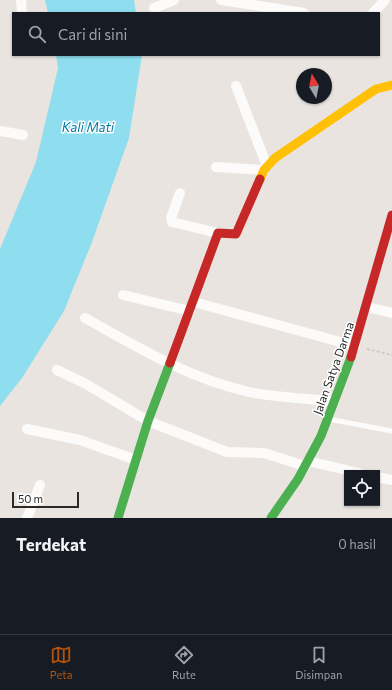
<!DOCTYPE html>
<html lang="id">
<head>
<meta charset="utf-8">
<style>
	body { margin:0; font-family:Commissioner,sans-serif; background:#20242c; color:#f1f3f6 }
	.controls { position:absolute; right:12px; bottom:12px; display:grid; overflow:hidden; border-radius:0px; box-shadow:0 1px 3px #0004 }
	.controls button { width:36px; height:36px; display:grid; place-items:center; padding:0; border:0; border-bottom:1px solid #363941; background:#171b24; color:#f1f3f6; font:20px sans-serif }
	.compass { position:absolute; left:296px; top:68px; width:36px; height:36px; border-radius:50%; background:#171b24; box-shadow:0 1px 3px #0004; rotate:350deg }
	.scale { position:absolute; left:12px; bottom:10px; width:67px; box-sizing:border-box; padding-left:4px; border:2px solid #2a2a2a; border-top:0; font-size:11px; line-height:14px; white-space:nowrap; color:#2a2a2a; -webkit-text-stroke:3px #fff; paint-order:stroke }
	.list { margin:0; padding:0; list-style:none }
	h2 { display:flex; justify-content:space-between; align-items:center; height:52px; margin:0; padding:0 16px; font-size:17px }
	h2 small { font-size:13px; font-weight:400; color:#9ea1a6 }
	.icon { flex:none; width:22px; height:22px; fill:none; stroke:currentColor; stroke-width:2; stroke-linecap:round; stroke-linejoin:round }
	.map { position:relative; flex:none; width:392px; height:518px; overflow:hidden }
	.search { position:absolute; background:#171b24; box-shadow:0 1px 3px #0004; left:12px; right:12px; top:12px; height:44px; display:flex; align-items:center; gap:10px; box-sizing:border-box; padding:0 14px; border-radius:0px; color:#9ea1a6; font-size:15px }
	.sheet { height:116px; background:#171b24 }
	nav { display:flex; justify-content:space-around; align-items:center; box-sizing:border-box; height:56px; border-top:1px solid #363941; background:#171b24; font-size:11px; color:#9ea1a6 }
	nav a { display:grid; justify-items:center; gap:2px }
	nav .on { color:#b45309 }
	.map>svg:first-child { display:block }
	.water { fill:#8edeef }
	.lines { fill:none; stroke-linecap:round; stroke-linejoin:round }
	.path { stroke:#c6c6c5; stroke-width:1.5; stroke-dasharray:3 2; stroke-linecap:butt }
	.lane { stroke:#fcfbfa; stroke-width:5 }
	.street { stroke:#fcfbfa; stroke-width:10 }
	.fast { stroke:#4caf50; stroke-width:9 }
	.slow { stroke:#ffc107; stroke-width:9 }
	.jam { stroke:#c62828; stroke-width:9 }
	.labels { text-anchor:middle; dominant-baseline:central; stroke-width:3; stroke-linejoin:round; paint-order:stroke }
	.street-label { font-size:12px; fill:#2a2a2a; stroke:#fff }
	.water-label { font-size:13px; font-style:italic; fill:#0579a2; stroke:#fff }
</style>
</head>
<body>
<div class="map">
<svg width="392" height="518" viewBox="0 0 392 518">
	<rect width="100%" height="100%" fill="#e9e4df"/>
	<g class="water">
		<path d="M45,0H134L136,13H48Z"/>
		<path d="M56,55H142L129,138L92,242L64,311L22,378L0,406V249L36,162L58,68Z"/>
	</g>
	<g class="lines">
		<path class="path" d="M367,349L392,355"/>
		<path class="lane" d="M328,419L392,431"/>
		<g class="street">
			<path d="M21,0L22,13"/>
			<path d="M221,0L304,13"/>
			<path d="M154,8L174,0"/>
			<path d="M373,13L385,0"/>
			<path d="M236,86L267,166"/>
			<path d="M0,131L23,135"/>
			<path d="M216,167L264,170"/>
			<path d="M180,193L171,218L172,222L218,233"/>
			<path d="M123,295L190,311"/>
			<path d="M194,302L355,346"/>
			<path d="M367,307L392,313"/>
			<path d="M85,318C139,348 188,378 249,392C276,398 306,398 334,401"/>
			<path d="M57,370L86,384L148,421L227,452L264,453L305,466"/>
			<path d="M27,429L80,440L136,460"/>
			<path d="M308,461L359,473"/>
			<path d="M377,477L392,480"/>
			<path d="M27,518L40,485"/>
		</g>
		<g class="fast">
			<path d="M118,518L148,421L170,363"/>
			<path d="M271,518L298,479L321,436L351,357"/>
		</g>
		<path class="slow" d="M260,179L264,170L275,158L376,89L392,85"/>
		<g class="jam">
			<path d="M351,357L392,215"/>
			<path d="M170,363L218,233L236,234L260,179"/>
		</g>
	</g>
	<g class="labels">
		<g class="street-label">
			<text transform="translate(333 368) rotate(-70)">Jalan Satya Darma</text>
		</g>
		<g class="water-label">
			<text x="88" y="127">Kali Mati</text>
		</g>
	</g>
</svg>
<div class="controls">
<button><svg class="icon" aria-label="locate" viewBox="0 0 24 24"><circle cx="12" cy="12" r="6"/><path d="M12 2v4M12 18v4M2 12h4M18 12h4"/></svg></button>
</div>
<svg class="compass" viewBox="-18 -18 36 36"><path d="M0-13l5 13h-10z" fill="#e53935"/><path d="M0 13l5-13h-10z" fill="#9ea1a6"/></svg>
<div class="scale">50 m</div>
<div class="search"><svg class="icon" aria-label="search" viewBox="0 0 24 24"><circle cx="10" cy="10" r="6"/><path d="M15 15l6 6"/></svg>Cari di sini</div>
</div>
<section class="sheet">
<h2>Terdekat<small>0 hasil</small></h2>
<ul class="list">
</ul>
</section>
<nav>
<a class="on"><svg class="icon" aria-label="map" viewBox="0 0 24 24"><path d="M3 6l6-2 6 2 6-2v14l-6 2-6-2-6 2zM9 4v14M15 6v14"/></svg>Peta</a>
<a><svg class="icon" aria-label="directions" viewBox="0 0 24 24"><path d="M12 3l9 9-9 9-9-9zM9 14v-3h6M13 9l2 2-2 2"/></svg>Rute</a>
<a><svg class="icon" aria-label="saved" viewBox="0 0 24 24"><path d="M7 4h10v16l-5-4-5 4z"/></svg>Disimpan</a>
</nav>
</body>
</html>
